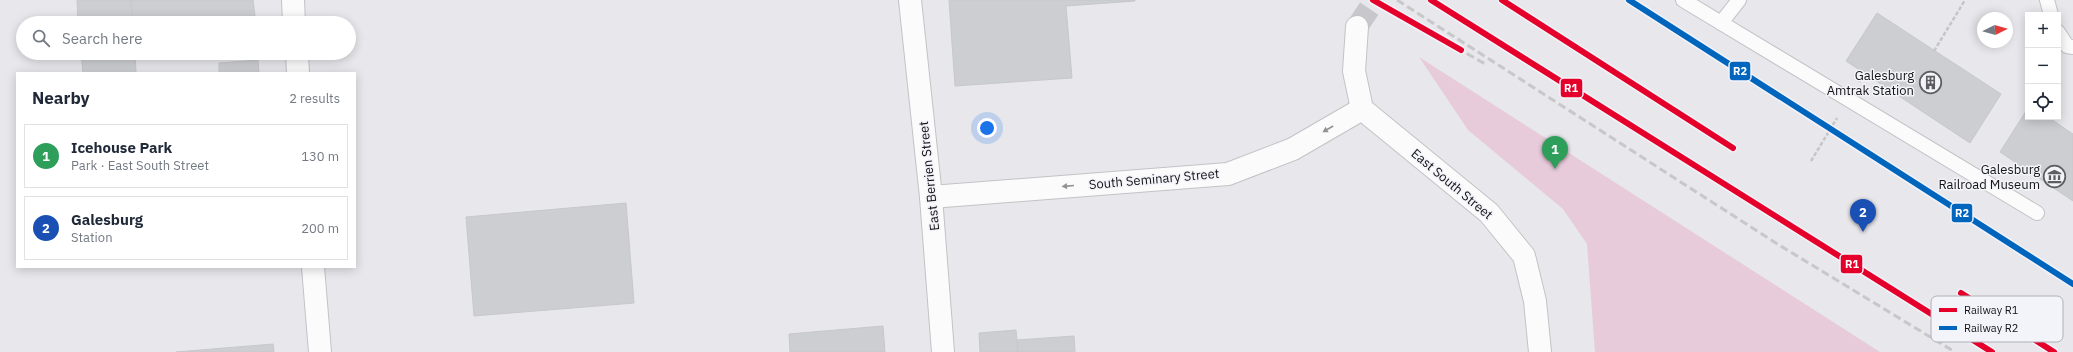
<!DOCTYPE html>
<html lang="en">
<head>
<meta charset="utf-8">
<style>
	body { margin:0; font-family:"IBM Plex Sans",sans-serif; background:#f6f6f7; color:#1f2937 }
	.controls { position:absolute; right:12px; top:12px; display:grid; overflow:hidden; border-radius:0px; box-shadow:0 2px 10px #0003 }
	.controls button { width:36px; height:36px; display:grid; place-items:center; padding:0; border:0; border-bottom:1px solid #e0e1e3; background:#fff; color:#1f2937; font:20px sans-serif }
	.compass { position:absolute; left:1977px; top:12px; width:36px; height:36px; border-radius:50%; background:#fff; box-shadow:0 2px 10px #0003; rotate:85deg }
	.you { position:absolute; left:987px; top:128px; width:14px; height:14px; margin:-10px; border:3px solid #fff; border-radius:50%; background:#1a73e8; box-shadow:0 0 0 6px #1a73e833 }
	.badge { display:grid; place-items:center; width:26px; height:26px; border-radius:50%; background:#0b8043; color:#fff; font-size:13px; font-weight:700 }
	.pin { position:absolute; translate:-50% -33px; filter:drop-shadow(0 1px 2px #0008) }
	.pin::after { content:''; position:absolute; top:21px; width:14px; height:12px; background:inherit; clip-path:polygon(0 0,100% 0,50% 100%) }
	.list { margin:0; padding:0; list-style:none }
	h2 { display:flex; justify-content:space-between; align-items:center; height:52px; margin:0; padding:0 16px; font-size:17px }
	h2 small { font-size:13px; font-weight:400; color:#747a83 }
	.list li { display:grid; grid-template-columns:26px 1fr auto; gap:12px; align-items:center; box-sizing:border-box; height:64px; margin:0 8px 8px; padding:0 8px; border:1px solid #e0e1e3; border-radius:0px }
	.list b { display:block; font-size:15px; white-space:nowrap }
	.list p { margin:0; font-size:13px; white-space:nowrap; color:#747a83 }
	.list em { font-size:13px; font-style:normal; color:#747a83 }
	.icon { flex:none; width:22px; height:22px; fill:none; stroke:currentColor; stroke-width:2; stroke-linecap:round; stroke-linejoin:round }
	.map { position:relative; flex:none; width:2073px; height:352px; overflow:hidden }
	.search { position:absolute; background:#fff; box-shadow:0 2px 10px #0003; left:16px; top:16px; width:340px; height:44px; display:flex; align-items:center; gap:10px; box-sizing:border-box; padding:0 14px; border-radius:22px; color:#747a83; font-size:15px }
	.panel { position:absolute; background:#fff; box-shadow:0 2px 10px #0003; left:16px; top:72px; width:340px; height:196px; border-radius:0px }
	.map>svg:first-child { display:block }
	.green { fill:#e8cbda }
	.building { fill:#cdced1; stroke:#c7c8cb }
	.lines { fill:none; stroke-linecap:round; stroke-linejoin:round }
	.tertiary-tunnel { stroke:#c7c7cc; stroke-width:22; stroke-dasharray:22 11; stroke-linecap:butt }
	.service-casing { stroke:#c3c3c6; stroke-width:16 }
	.minor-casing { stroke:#c3c3c6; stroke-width:24 }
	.tertiary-casing { stroke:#c3c3c6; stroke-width:24 }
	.path { stroke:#c6c6c7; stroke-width:2.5; stroke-dasharray:4 2; stroke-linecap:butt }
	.service { stroke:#fbfbfc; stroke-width:14 }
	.minor { stroke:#fbfbfc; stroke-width:22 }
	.tertiary { stroke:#fbfbfc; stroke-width:22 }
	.rail { stroke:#c8c8c9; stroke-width:3; stroke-dasharray:8 4; stroke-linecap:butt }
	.rail-1-casing { stroke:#f3f3fa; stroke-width:9 }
	.rail-2-casing { stroke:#f3f3fa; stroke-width:9 }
	.rail-1 { stroke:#e4002b; stroke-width:6 }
	.rail-2 { stroke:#0065bd; stroke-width:6 }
	.oneway { fill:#939395 }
	.labels { text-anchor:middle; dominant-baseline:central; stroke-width:3; stroke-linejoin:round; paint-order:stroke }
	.poi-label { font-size:13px; fill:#141417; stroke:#f3f3fa; text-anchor:end }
	.street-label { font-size:13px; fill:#141417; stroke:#f3f3fa }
	.key { fill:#f3f3fa; stroke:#b0b0b6; stroke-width:1 }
	.key-label { font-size:11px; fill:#141417 }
	.line-badge { stroke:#f3f3fa; stroke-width:1.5 }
	.badge-label { font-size:11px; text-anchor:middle; font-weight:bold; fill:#fff }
</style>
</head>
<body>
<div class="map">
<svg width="2073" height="352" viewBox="0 0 2073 352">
	<rect width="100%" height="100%" fill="#e7e7ec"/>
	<path class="green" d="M1419,57L1880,352H1595L1587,244L1563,209L1468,130Z"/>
	<g class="building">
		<path d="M77,0H131L133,23H78Z"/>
		<path d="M131,0H253L255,16L170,23H133Z"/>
		<path d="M949,0H1135V1L1066,6L1072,78L955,86Z"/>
		<path d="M1877,13L2001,94L1970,143L1846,61Z"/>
		<path d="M81,53H135L136,73H83Z"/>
		<path d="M258,60L259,73H219V63Z"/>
		<path d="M2028,108V117H2048L2073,134V201L2000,152Z"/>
		<path d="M626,203L634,303L474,316L466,217Z"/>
		<path d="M883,326L885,352H790L789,334Z"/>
		<path d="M1016,330L1018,352H980L979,333Z"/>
		<path d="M1074,336L1075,352H1018L1017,340Z"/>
		<path d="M273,344L274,352H176Z"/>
	</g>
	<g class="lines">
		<path class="tertiary-tunnel" d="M1357,27L1375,0"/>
		<defs>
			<g id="service">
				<path d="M1683,0L2037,213"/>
				<path d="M2047,0L2051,15"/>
				<path d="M1721,23L1739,0"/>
				<path d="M2058,32L2067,46L2073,47"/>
			</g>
			<g id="minor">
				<path d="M293,0L294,23"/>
				<path d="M297,53L298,73"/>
				<path d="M313,267L320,352"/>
			</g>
			<g id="tertiary">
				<path d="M910,0L931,197L943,352"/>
				<path d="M1357,27L1354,71L1362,109L1489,213L1524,256L1535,301L1540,352"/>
				<path d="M931,197L1228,174L1293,149L1362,109"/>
			</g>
		</defs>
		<use href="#service" class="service-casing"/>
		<use href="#minor" class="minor-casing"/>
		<use href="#tertiary" class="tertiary-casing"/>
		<g class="path">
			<path d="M1934,51L1965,0"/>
			<path d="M1859,82L1864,73"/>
			<path d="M1811,161L1837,118"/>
		</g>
		<use href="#service" class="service"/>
		<use href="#minor" class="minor"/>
		<use href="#tertiary" class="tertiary"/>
		<g class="rail">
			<path d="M1373,0L1487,65"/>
			<path d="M1397,0L1779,245L1955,352"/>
			<path d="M1629,0L2073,284"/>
		</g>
		<defs>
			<g id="rail-1">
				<path d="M1373,0L1461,50"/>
				<path d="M1431,0L1992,352"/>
				<path d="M1502,0L1733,148"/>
				<path d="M1961,293L2054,352"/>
			</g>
			<path id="rail-2" d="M1629,0L2073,284"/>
		</defs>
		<use href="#rail-1" class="rail-1-casing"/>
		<use href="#rail-2" class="rail-2-casing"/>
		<use href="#rail-1" class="rail-1"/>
		<use href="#rail-2" class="rail-2"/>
	</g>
	<defs><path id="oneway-solid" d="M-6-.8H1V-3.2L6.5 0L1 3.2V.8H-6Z"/></defs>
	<g class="oneway">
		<use href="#oneway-solid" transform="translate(1328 129) rotate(150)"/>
		<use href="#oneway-solid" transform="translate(1068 186) rotate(175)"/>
	</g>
	<defs>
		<symbol id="building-ring" viewBox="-11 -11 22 22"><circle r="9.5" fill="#f3f3fa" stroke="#5e5e62" stroke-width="1.5"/><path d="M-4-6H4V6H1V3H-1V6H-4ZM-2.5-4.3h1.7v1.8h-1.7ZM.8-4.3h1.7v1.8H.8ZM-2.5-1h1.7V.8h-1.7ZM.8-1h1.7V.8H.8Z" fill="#5e5e62"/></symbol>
		<symbol id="museum-ring" viewBox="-11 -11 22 22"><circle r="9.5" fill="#f3f3fa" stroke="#5e5e62" stroke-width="1.5"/><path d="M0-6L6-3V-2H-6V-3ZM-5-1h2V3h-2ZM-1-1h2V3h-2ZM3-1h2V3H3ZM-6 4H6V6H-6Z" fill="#5e5e62"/></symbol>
	</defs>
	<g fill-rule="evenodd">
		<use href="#building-ring" x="1918" y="70" width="25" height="25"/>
		<use href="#museum-ring" x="2042" y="164" width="25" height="25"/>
	</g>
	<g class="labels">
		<g class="poi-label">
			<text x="1914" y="75">Galesburg<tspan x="1914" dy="15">Amtrak Station</tspan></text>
			<text x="2040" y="169">Galesburg<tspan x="2040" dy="15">Railroad Museum</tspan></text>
		</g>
		<g class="street-label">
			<text transform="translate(929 176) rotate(-96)">East Berrien Street</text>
			<text transform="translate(1154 179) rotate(-5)">South Seminary Street</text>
			<text transform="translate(1452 184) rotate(40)">East South Street</text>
		</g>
	</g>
	<rect x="1931" y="296" width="132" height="46" rx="6" class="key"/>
	<rect x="1939" y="308" width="18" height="4" fill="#e4002b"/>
	<rect x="1939" y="326" width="18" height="4" fill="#0065bd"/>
	<g class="key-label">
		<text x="1964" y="314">Railway R1</text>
		<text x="1964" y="332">Railway R2</text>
	</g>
	<g class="line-badge">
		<rect x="1729" y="61" width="22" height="20" rx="4" fill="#0065bd"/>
		<rect x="1560" y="78" width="23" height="20" rx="4" fill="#e4002b"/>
		<rect x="1951" y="203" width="22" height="20" rx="4" fill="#0065bd"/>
		<rect x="1840" y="254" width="23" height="20" rx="4" fill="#e4002b"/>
	</g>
	<g class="badge-label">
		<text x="1740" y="75">R2</text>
		<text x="1571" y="92">R1</text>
		<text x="1962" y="217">R2</text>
		<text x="1852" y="268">R1</text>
	</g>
</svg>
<div class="controls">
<button>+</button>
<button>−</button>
<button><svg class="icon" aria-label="locate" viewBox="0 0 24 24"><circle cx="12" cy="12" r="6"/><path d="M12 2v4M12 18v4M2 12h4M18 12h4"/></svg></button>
</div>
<svg class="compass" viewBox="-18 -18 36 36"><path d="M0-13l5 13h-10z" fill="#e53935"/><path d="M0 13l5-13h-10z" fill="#747a83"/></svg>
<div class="you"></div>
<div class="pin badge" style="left:1555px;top:169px;background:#2e9e5b">1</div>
<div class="pin badge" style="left:1863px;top:232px;background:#1a4fb4">2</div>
<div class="search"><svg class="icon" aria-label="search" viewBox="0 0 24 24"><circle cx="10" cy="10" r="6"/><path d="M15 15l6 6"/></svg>Search here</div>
<section class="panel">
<h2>Nearby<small>2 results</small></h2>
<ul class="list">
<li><span class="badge" style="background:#2e9e5b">1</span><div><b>Icehouse Park</b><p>Park · East South Street</p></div><em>130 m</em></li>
<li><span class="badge" style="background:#1a4fb4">2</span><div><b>Galesburg</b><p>Station</p></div><em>200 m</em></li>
</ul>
</section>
</div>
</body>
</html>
